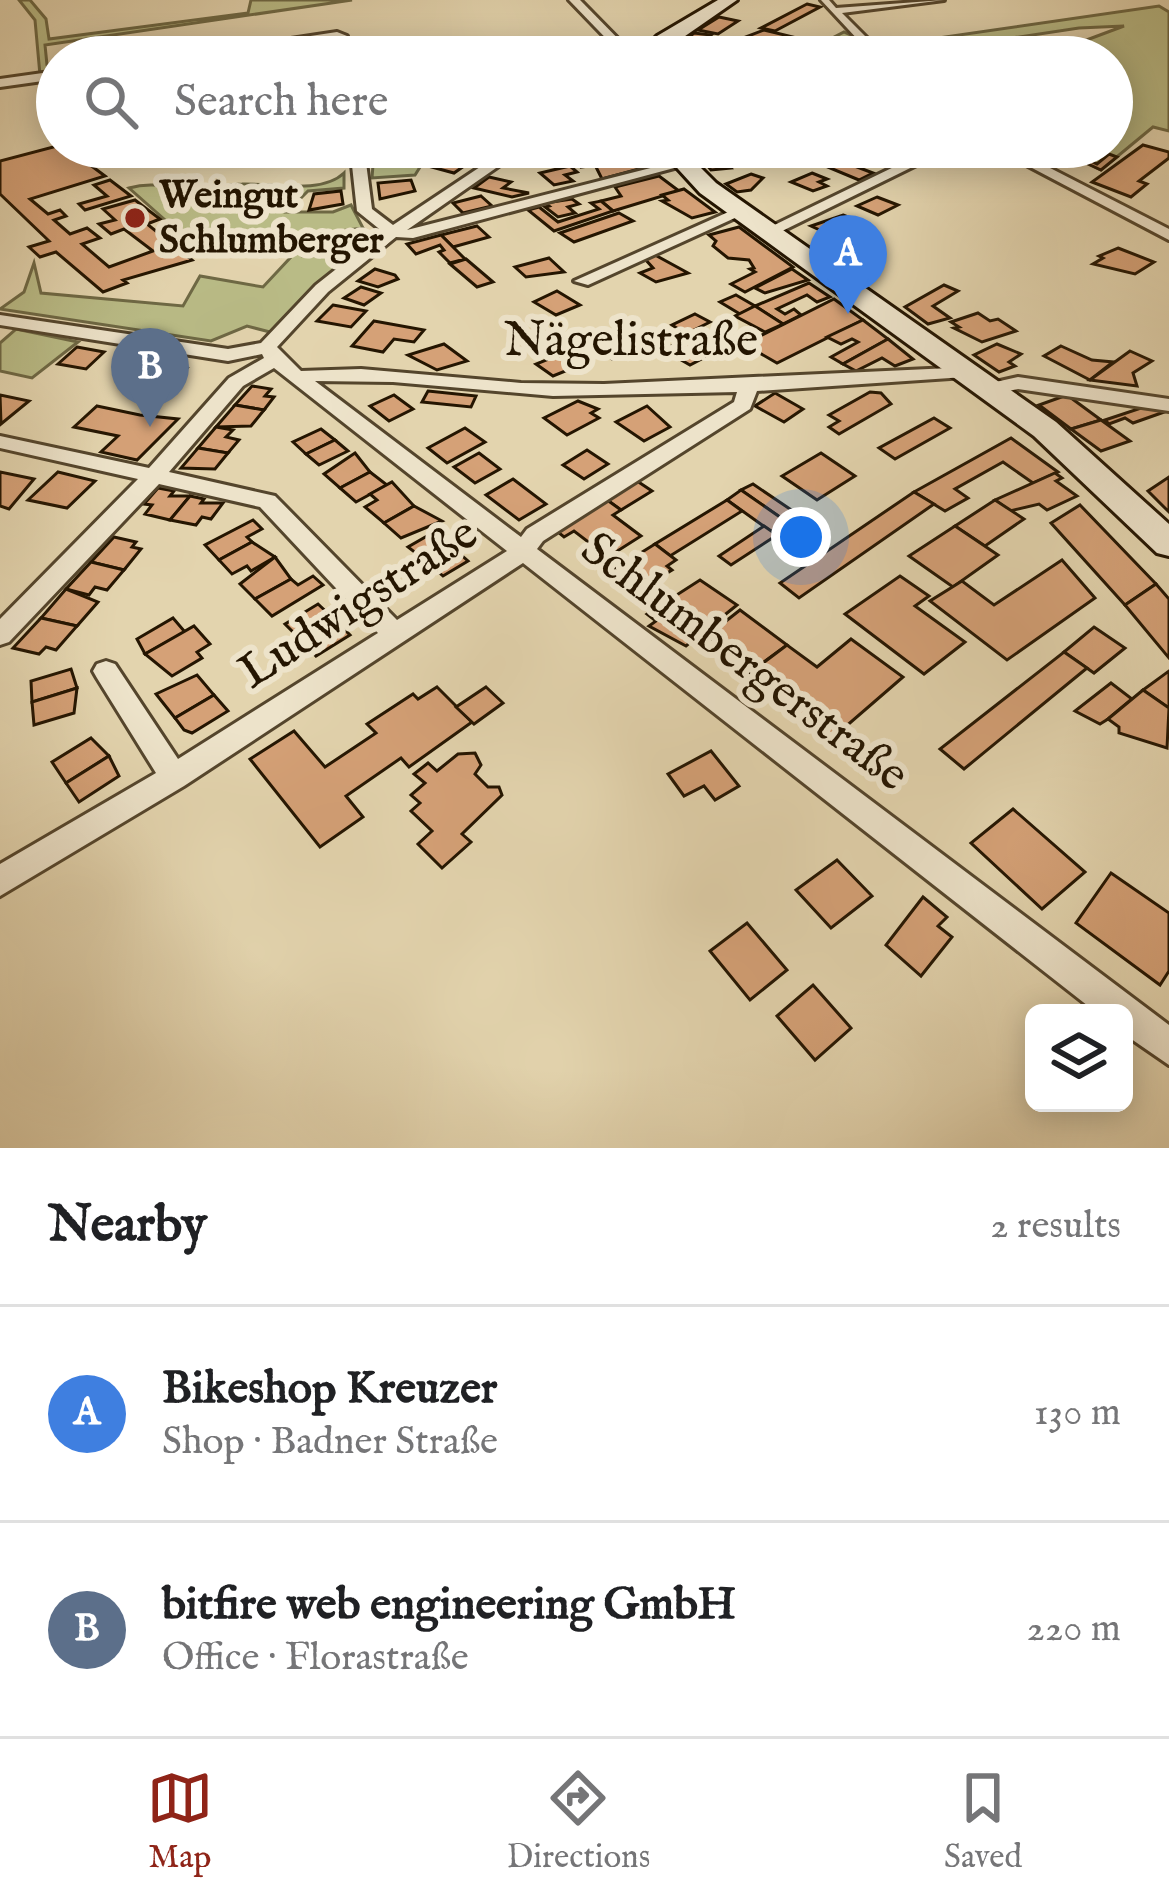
<!DOCTYPE html>
<html lang="en">
<head>
<meta charset="utf-8">
<style>
	body { margin:0; font-family:"IM FELL English",serif; background:#f6f6f6; color:#202124 }
	.controls { position:absolute; right:36px; bottom:36px; display:grid; overflow:hidden; border-radius:18px; box-shadow:0 6px 30px #0003 }
	.controls button { width:108px; height:108px; display:grid; place-items:center; padding:0; border:0; border-bottom:3px solid #e0e0e0; background:#fff; color:#202124; font:60px sans-serif }
	.you { position:absolute; left:801px; top:537px; width:42px; height:42px; margin:-30px; border:9px solid #fff; border-radius:50%; background:#1a73e8; box-shadow:0 0 0 18px #1a73e833 }
	.badge { display:grid; place-items:center; width:78px; height:78px; border-radius:50%; background:#8f2418; color:#fff; font-size:39px; font-weight:700 }
	.pin { position:absolute; translate:-50% -99px; filter:drop-shadow(0 3px 6px #0008) }
	.pin::after { content:''; position:absolute; top:63px; width:42px; height:36px; background:inherit; clip-path:polygon(0 0,100% 0,50% 100%) }
	.list { margin:0; padding:0; list-style:none }
	h2 { display:flex; justify-content:space-between; align-items:center; height:156px; margin:0; padding:0 48px; font-size:51px }
	h2 small { font-size:39px; font-weight:400; color:#757577 }
	.list li { display:grid; grid-template-columns:78px 1fr auto; gap:36px; align-items:center; box-sizing:border-box; height:216px; padding:0 48px; border-top:3px solid #e0e0e0 }
	.list b { display:block; font-size:45px; white-space:nowrap }
	.list p { margin:0; font-size:39px; white-space:nowrap; color:#757577 }
	.list em { font-size:39px; font-style:normal; color:#757577 }
	.icon { flex:none; width:66px; height:66px; fill:none; stroke:currentColor; stroke-width:2; stroke-linecap:round; stroke-linejoin:round }
	.map { position:relative; flex:none; width:1169px; height:1148px; overflow:hidden }
	.search { position:absolute; background:#fff; box-shadow:0 6px 30px #0003; left:36px; right:36px; top:36px; height:132px; display:flex; align-items:center; gap:30px; box-sizing:border-box; padding:0 42px; border-radius:66px; color:#757577; font-size:45px }
	.sheet { height:588px; background:#fff }
	nav { display:flex; justify-content:space-around; align-items:center; box-sizing:border-box; height:168px; border-top:3px solid #e0e0e0; background:#fff; font-size:33px; color:#757577 }
	nav a { display:grid; justify-items:center; gap:6px }
	nav .on { color:#8f2418 }
	.map>svg:first-child { display:block }
	.green { fill:#b9bb86; stroke:#6e6844; stroke-width:3 }
	.building { fill:#d5a177; stroke:#241501; stroke-width:3 }
	.lines { fill:none; stroke-linecap:round; stroke-linejoin:round }
	.street-casing { stroke:#54452c; stroke-width:6 }
	.secondary-casing { stroke:#241501; stroke-width:6 }
	.street { fill:#ede3ca; fill-rule:evenodd }
	.secondary { fill:#ede3ca; fill-rule:evenodd }
	.poi-dot { fill:#8f2418; stroke:#ede3ca; stroke-width:4.5 }
	.labels { text-anchor:middle; dominant-baseline:central; stroke-width:12; stroke-linejoin:round; paint-order:stroke }
	.far-poi-label { font-size:39px; font-weight:bold; fill:#241501; stroke:#ede3ca; text-anchor:start }
	.street-label { font-size:48px; fill:#241501; stroke:#ede3ca }
</style>
</head>
<body>
<div class="map">
<svg width="1169" height="1148" viewBox="0 0 1169 1148">
	<rect width="100%" height="100%" fill="#e3d4ae"/>
	<filter id="stains"><feTurbulence type="fractalNoise" baseFrequency=".00167" numOctaves="4"/><feColorMatrix values="0 0 0 0 .2 0 0 0 0 .09 0 0 0 0 .02 0 0 0 .5 -.17"/></filter>
	<radialGradient id="worn" r=".72"><stop offset=".6" stop-color="#630" stop-opacity="0"/><stop offset="1" stop-color="#630" stop-opacity=".3"/></radialGradient>
	<g class="green">
		<path d="M19,0H30L46,19L49,39L248,13L251,0H352L45,45L47,65L57,74L0,82L40,75L35,20Z"/>
		<path d="M1159,6L1169,12V131L1153,127L1101,170L1052,147H1112V57H1041L1124,26L1079,28L892,56L767,57L788,44L811,49L844,32L876,47Z"/>
		<path d="M432,148L415,175L372,178L374,152Z"/>
		<path d="M344,173V188L308,191L287,212H333L351,205L363,228L288,238L302,256L352,255L270,332L247,326L211,341L0,309L24,292L34,263L41,293L183,306L200,276L263,287L290,258L274,244L216,251L181,234L129,188C153,181 171,188 195,190C211,191 226,184 242,184C272,183 321,195 344,173Z"/>
		<path d="M16,329L78,342L32,378L0,371V343Z"/>
	</g>
	<g class="building">
		<path d="M807,4L820,7L775,31L761,28Z"/>
		<path d="M719,17L738,21L718,34L698,30Z"/>
		<path d="M764,30L793,37L758,57L727,53L734,49L722,46Z"/>
		<path d="M694,33L711,35L693,51L675,48Z"/>
		<path d="M1143,145L1169,152V158L1139,181L1147,184L1131,197L1092,182Z"/>
		<path d="M57,146L66,147L105,176L30,199L48,214L60,210L66,216L54,220L70,234L87,228L100,238L82,244L109,267L153,251L124,229L111,234L99,224L115,220L103,209L135,200L160,219L147,224L192,260L123,280L127,283L103,292L56,252L40,257L29,247L49,241L0,194V161Z"/>
		<path d="M643,147L654,165L602,179L595,165L581,167L578,161L585,160L580,150Z"/>
		<path d="M717,147L731,149L720,155L731,168L711,170L696,152Z"/>
		<path d="M1052,147H1072L1067,150L1097,164L1109,154L1117,157L1101,170Z"/>
		<path d="M577,148L580,154L523,159L520,153Z"/>
		<path d="M443,153L458,157L474,159L454,173L424,165Z"/>
		<path d="M844,162L873,173L859,180L830,168Z"/>
		<path d="M570,166L577,172L565,175L573,181L554,185L540,173Z"/>
		<path d="M812,173L827,179L819,182L827,186L813,191L791,182Z"/>
		<path d="M751,174L763,178L751,190L737,192L726,184Z"/>
		<path d="M659,176L679,191L613,211L601,201L621,196L615,187Z"/>
		<path d="M489,177L511,182L503,188L529,193L512,197L474,188Z"/>
		<path d="M110,180L131,196L85,210L79,204L107,196L94,185Z"/>
		<path d="M411,180L415,191L380,199L378,183Z"/>
		<path d="M684,189L715,212L692,218L662,201L668,200L662,195Z"/>
		<path d="M341,191L343,204L309,210L314,194Z"/>
		<path d="M481,196L492,206L463,213L453,203Z"/>
		<path d="M877,197L898,205L878,215L857,206Z"/>
		<path d="M572,199L579,204L568,207L575,213L558,217L545,207L549,206L545,203Z"/>
		<path d="M601,201L613,211L554,231L528,210L539,207L558,222L599,209L591,203Z"/>
		<path d="M619,213L633,221L574,242L560,233Z"/>
		<path d="M843,215L860,222L833,236L811,226Z"/>
		<path d="M477,226L489,237L453,247L441,235Z"/>
		<path d="M739,227L793,267L745,292L731,284L755,272L750,269L754,268L749,260L728,258L713,246L716,241L709,235Z"/>
		<path d="M344,232L342,250L313,252L309,247L308,236Z"/>
		<path d="M441,235L465,259L450,263L439,252L444,250L440,245L416,254L407,244Z"/>
		<path d="M834,240L857,255L834,262L811,247Z"/>
		<path d="M1118,248L1154,262L1135,274L1093,264L1103,258L1099,256Z"/>
		<path d="M655,255L688,273L656,282L640,273L653,268L645,259Z"/>
		<path d="M549,258L564,272L526,277L515,267Z"/>
		<path d="M466,259L493,282L477,287L450,264Z"/>
		<path d="M375,269L395,275L398,279L378,287L358,281Z"/>
		<path d="M792,269L808,280L765,293L755,288Z"/>
		<path d="M809,283L830,297L817,302L807,295L777,309L785,314L794,309L801,315L783,324L755,306Z"/>
		<path d="M944,285L958,291L933,306L950,318L928,324L905,307Z"/>
		<path d="M361,287L381,293L364,305L344,298Z"/>
		<path d="M557,291L580,305L556,315L534,302Z"/>
		<path d="M736,295L755,306L740,314L720,302Z"/>
		<path d="M834,299L863,320L777,363L744,344Z"/>
		<path d="M333,305L366,311L351,327L317,321Z"/>
		<path d="M755,306L783,324L765,332L735,316Z"/>
		<path d="M978,313L990,321L998,319L1016,331L982,342L954,328L959,327L951,322Z"/>
		<path d="M695,314L710,322L686,334L672,325Z"/>
		<path d="M863,320L888,339L843,364L831,357L858,342L852,339L841,344L827,337Z"/>
		<path d="M374,321L424,330L414,342L394,339L383,352L352,346Z"/>
		<path d="M632,334L641,344L612,359L599,350Z"/>
		<path d="M688,337L715,352L690,365L664,350Z"/>
		<path d="M888,339L913,359L895,366L882,358L856,371L843,364Z"/>
		<path d="M444,344L467,361L437,370L408,355Z"/>
		<path d="M997,344L1021,354L1009,362L1015,366L999,372L974,355Z"/>
		<path d="M1061,346L1092,360L1113,362L1090,380L1044,356Z"/>
		<path d="M77,347L104,352L86,369L58,364Z"/>
		<path d="M1130,351L1152,361L1133,373L1137,386L1090,380Z"/>
		<path d="M561,354L578,366L553,376L536,364Z"/>
		<path d="M149,362L184,367L187,368L164,392L124,385Z"/>
		<path d="M252,386L271,389L265,396L274,397L264,410L235,405Z"/>
		<path d="M428,391L476,396L471,407L422,402Z"/>
		<path d="M870,392L881,393L891,404L839,434L829,427L839,421L829,415Z"/>
		<path d="M775,393L803,409L784,422L755,406Z"/>
		<path d="M0,395L29,401L1,424Z"/>
		<path d="M394,395L413,409L389,421L370,406Z"/>
		<path d="M1067,395L1101,420L1071,429L1039,405Z"/>
		<path d="M578,401L598,409L591,413L599,418L567,435L544,418Z"/>
		<path d="M235,405L264,410L251,426L216,427Z"/>
		<path d="M97,406L140,415L178,419L137,460L101,452L118,436L74,427Z"/>
		<path d="M647,406L670,427L644,441L616,422Z"/>
		<path d="M1144,407L1167,411L1133,423L1125,418L1109,424L1105,420Z"/>
		<path d="M934,418L950,428L895,459L879,448Z"/>
		<path d="M1101,420L1130,441L1101,451L1071,429Z"/>
		<path d="M216,427L233,430L226,437L239,440L228,453L198,448Z"/>
		<path d="M465,428L485,442L447,463L428,448Z"/>
		<path d="M321,429L335,440L306,454L293,442Z"/>
		<path d="M1011,438L1058,472L1033,483L1003,462L955,489L968,498L945,511L914,492Z"/>
		<path d="M335,440L348,451L319,465L306,454Z"/>
		<path d="M198,448L228,453L215,469L181,468Z"/>
		<path d="M587,450L608,464L584,479L563,465Z"/>
		<path d="M355,453L370,472L340,488L324,474Z"/>
		<path d="M479,453L500,469L475,483L454,467Z"/>
		<path d="M821,453L855,476L817,500L782,476Z"/>
		<path d="M0,472L34,479L9,509L0,506Z"/>
		<path d="M58,472L95,481L67,508L28,500Z"/>
		<path d="M370,472L387,485L356,502L340,488Z"/>
		<path d="M1055,473L1062,478L1056,481L1077,496L1047,510L1039,504L1010,511L995,500Z"/>
		<path d="M1169,477V512L1148,491Z"/>
		<path d="M513,479L546,504L519,520L486,495Z"/>
		<path d="M634,479L652,491L621,510L603,497Z"/>
		<path d="M392,482L414,506L384,523L365,507L377,500L370,494Z"/>
		<path d="M753,484L815,526L789,543L772,532L787,522L741,490Z"/>
		<path d="M158,488L174,491L170,496H190L170,520L145,514L152,505L144,504Z"/>
		<path d="M741,490L787,522L772,532L727,500Z"/>
		<path d="M914,492L934,504L799,598L780,583Z"/>
		<path d="M190,496L204,499L201,503H223L211,519L202,517L196,525L170,520Z"/>
		<path d="M603,497L621,510L613,515L641,536L608,557L574,531L564,537L553,528Z"/>
		<path d="M727,500L742,511L670,556L655,544Z"/>
		<path d="M995,500L1024,519L985,546L955,526Z"/>
		<path d="M1080,505L1156,584L1125,605L1051,523Z"/>
		<path d="M414,506L442,521L401,538L384,523Z"/>
		<path d="M253,520L262,529L247,537L252,542L219,560L205,545Z"/>
		<path d="M764,526L777,535L731,565L719,556Z"/>
		<path d="M955,526L998,555L953,587L909,556Z"/>
		<path d="M434,532L451,546L426,561L408,547Z"/>
		<path d="M114,537L136,542L132,547L141,549L124,570L91,562Z"/>
		<path d="M252,542L275,557L251,571L247,566L232,574L219,560Z"/>
		<path d="M655,544L676,560L667,566L672,570L649,584L634,572L625,577L615,569Z"/>
		<path d="M451,546L468,561L443,576L426,561Z"/>
		<path d="M275,557L291,579L255,599L240,584Z"/>
		<path d="M1062,560L1095,598L1007,660L930,601L962,581L994,605Z"/>
		<path d="M91,562L124,570L107,590L95,587L89,595L66,589Z"/>
		<path d="M313,576L323,585L272,616L255,599L291,579L298,585Z"/>
		<path d="M900,576L929,596L915,606L965,642L924,674L845,614Z"/>
		<path d="M700,580L737,605L686,646L649,626L656,621L647,614Z"/>
		<path d="M1156,584L1169,599V658L1125,605Z"/>
		<path d="M66,589L98,602L77,626L41,618Z"/>
		<path d="M318,604L334,619L301,640L285,624Z"/>
		<path d="M740,610L787,645L753,670L707,636Z"/>
		<path d="M41,618L77,626L56,650L46,647L39,654L13,648Z"/>
		<path d="M173,618L185,632L145,654L137,639Z"/>
		<path d="M334,619L350,635L316,656L301,640Z"/>
		<path d="M194,626L210,644L197,652L202,658L172,676L145,654Z"/>
		<path d="M1094,627L1125,648L1094,673L1064,652Z"/>
		<path d="M851,639L903,677L829,741L747,675L787,645L817,667Z"/>
		<path d="M1064,652L1087,668L964,769L940,749Z"/>
		<path d="M71,669L77,688L32,702L31,681Z"/>
		<path d="M1169,671V708L1143,690Z"/>
		<path d="M197,675L214,695L175,718L156,694Z"/>
		<path d="M1111,683L1132,699L1108,719L1100,724L1075,711Z"/>
		<path d="M437,687L472,722L409,767L401,758L346,796L363,817L320,847L250,759L294,731L325,767L376,733L367,724L413,694L418,699Z"/>
		<path d="M486,687L503,703L474,724L456,707Z"/>
		<path d="M77,688L74,713L34,725L32,702Z"/>
		<path d="M1143,690L1169,708L1167,748L1119,733V727L1108,719Z"/>
		<path d="M214,695L228,711L192,733L184,730L175,718Z"/>
		<path d="M91,738L109,756L66,783L52,762Z"/>
		<path d="M711,751L739,786L715,800L704,786L684,796L668,774Z"/>
		<path d="M475,753L481,765L475,774L488,787H499L502,795L462,834L471,842L442,868L418,844L432,831L411,811L420,803L411,795L425,783L414,774L428,763L437,771L458,754Z"/>
		<path d="M109,756L119,776L79,802L66,783Z"/>
		<path d="M1013,809L1085,872L1042,909L971,843Z"/>
		<path d="M837,860L872,896L831,928L796,890Z"/>
		<path d="M1111,873L1169,913V971L1160,985L1076,923Z"/>
		<path d="M923,897L947,917L938,926L952,937L921,976L886,945Z"/>
		<path d="M747,923L787,970L750,1000L710,951Z"/>
		<path d="M813,985L851,1028L815,1060L777,1016Z"/>
	</g>
	<g class="lines">
		<defs>
			<g id="street">
				<path d="M569,0H580L636,57H624Z"/>
				<path d="M821,0H829L836,8L944,0L842,13L886,57H874Z"/>
				<path d="M337,32L347,36L350,57H338L337,38L203,57H172Z"/>
				<path d="M608,53L613,57H586Z"/>
				<path d="M57,71V79L0,87V79Z"/>
				<path d="M224,147L217,151L161,155L154,151L160,147Z"/>
				<path d="M350,147H364L372,209L393,225L510,147H526L407,230L682,160L689,164L413,238L396,237L328,292L277,347L301,371L361,369L521,383L604,384L972,367V375L965,377L757,391L750,409L543,541L537,549L1169,1025V1065L1124,1034V1013H1097L523,563L184,786L0,896V864L156,773L97,678L93,671L97,664L106,661L115,664L178,759L378,633L260,507L159,484L9,642L0,645V619L138,479L0,448V436L149,468L229,378L264,358L262,354L228,361L0,325V315L228,349L261,343L316,285L383,232L357,211ZM274,368L507,551L397,620L275,496L169,472L243,386ZM315,381L393,382L553,396L737,392L734,402L527,529L521,537Z"/>
				<path d="M935,147H953L774,235L760,232Z"/>
				<path d="M992,147H1009L1169,229V240Z"/>
				<path d="M735,209L748,212L588,285L574,281Z"/>
				<path d="M1018,377L1169,399V411L1018,389L989,395L979,389L982,385Z"/>
			</g>
			<g id="secondary">
				<path d="M718,0H737L655,57H636L657,36Z"/>
				<path d="M658,147H680L716,183L1056,422L1169,524V556L1157,553L1034,436L700,193Z"/>
			</g>
		</defs>
		<use href="#street" class="street-casing"/>
		<use href="#secondary" class="secondary-casing"/>
		<use href="#street" class="street"/>
		<use href="#secondary" class="secondary"/>
	</g>
	<circle class="poi-dot" cx="135" cy="218" r="12"/>
	<g class="labels">
		<g class="far-poi-label">
			<text x="159" y="196">Weingut<tspan x="159" dy="45">Schlumberger</tspan></text>
		</g>
		<g class="street-label">
			<text x="631" y="342">Nägelistraße</text>
			<text transform="translate(359 604) rotate(-33)">Ludwigstraße</text>
			<text transform="translate(744 663) rotate(37)">Schlumbergerstraße</text>
		</g>
	</g>
	<rect width="100%" height="100%" filter="url(#stains)"/>
	<rect width="100%" height="100%" fill="url(#worn)"/>
</svg>
<div class="controls">
<button><svg class="icon" aria-label="layers" viewBox="0 0 24 24"><path d="M12 4l9 5-9 5-9-5zM3 14l9 5 9-5"/></svg></button>
</div>
<div class="you"></div>
<div class="pin badge" style="left:848px;top:314px;background:#3f7fe0">A</div>
<div class="pin badge" style="left:150px;top:427px;background:#5c6f8a">B</div>
<div class="search"><svg class="icon" aria-label="search" viewBox="0 0 24 24"><circle cx="10" cy="10" r="6"/><path d="M15 15l6 6"/></svg>Search here</div>
</div>
<section class="sheet">
<h2>Nearby<small>2 results</small></h2>
<ul class="list">
<li><span class="badge" style="background:#3f7fe0">A</span><div><b>Bikeshop Kreuzer</b><p>Shop · Badner Straße</p></div><em>130 m</em></li>
<li><span class="badge" style="background:#5c6f8a">B</span><div><b>bitfire web engineering GmbH</b><p>Office · Florastraße</p></div><em>220 m</em></li>
</ul>
</section>
<nav>
<a class="on"><svg class="icon" aria-label="map" viewBox="0 0 24 24"><path d="M3 6l6-2 6 2 6-2v14l-6 2-6-2-6 2zM9 4v14M15 6v14"/></svg>Map</a>
<a><svg class="icon" aria-label="directions" viewBox="0 0 24 24"><path d="M12 3l9 9-9 9-9-9zM9 14v-3h6M13 9l2 2-2 2"/></svg>Directions</a>
<a><svg class="icon" aria-label="saved" viewBox="0 0 24 24"><path d="M7 4h10v16l-5-4-5 4z"/></svg>Saved</a>
</nav>
</body>
</html>
